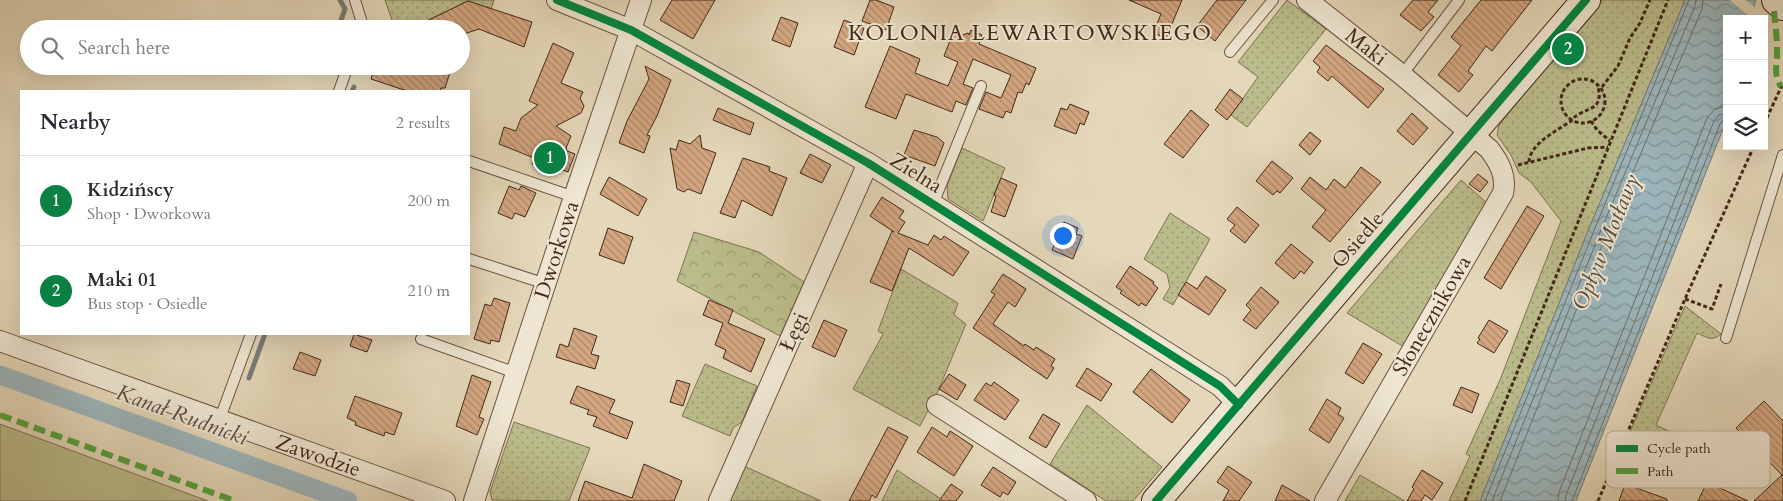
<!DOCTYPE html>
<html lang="en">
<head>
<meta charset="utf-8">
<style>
	body { margin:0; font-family:Cardo,serif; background:#f2f2f3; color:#2b2b33 }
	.controls { position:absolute; right:15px; top:15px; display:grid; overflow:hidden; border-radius:0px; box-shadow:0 5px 20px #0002 }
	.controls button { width:45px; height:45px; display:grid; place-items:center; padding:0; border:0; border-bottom:1px solid #e1e1e2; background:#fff; color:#2b2b33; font:25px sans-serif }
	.you { position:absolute; left:1062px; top:235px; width:18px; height:18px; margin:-12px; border:4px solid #fff; border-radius:50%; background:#1a73e8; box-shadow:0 0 0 8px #1a73e833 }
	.badge { display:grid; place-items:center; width:32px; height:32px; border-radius:50%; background:#0b8043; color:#fff; font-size:16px; font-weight:700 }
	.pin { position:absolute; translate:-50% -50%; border:2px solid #fff; box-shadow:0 1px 5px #0006 }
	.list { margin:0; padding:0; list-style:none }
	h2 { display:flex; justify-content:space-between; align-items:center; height:65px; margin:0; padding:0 20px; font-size:21px }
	h2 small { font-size:16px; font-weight:400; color:#7c7c81 }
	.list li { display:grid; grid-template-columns:32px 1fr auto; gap:15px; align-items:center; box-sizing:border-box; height:90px; padding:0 20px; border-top:1px solid #e1e1e2 }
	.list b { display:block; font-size:19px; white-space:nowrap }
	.list p { margin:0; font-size:16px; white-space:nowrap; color:#7c7c81 }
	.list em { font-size:16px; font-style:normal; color:#7c7c81 }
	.icon { flex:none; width:28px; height:28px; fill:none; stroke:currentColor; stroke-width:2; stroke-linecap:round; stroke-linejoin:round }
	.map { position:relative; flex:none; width:1783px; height:501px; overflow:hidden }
	.search { position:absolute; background:#fff; box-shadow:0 5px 20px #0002; left:20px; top:20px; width:450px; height:55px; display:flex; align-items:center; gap:12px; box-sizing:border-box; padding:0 18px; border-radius:28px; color:#7c7c81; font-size:19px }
	.panel { position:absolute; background:#fff; box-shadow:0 5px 20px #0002; left:20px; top:90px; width:450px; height:245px; border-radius:0px }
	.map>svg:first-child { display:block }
	.grass { fill:url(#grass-dots); stroke:#7f7252 }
	.forest { fill:url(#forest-crowns); stroke:#7f7252 }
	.garden { fill:#bbbc8b; stroke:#7f7252 }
	.water { fill:url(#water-waves); stroke:#787d7a }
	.pier { fill:#e5d8ba }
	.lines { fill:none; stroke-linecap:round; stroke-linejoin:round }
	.shore { stroke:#706e6a; stroke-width:1 }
	.stream { stroke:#787d7a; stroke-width:5 }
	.canal { stroke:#9cb6bc; stroke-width:19 }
	.building { fill:url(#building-back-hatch); stroke:#432718 }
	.lane-casing { stroke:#6c5340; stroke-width:12 }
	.street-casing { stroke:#6c5340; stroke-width:22 }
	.secondary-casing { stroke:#432718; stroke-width:30 }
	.path { stroke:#432718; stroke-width:3; stroke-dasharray:4 2.5; stroke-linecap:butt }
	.lane { stroke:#eee6d2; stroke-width:10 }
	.street { stroke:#eee6d2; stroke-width:20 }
	.secondary { stroke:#eee6d2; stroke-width:28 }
	.quiet { stroke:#55a340; stroke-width:6; stroke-dasharray:12 6; stroke-linecap:butt }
	.cycleway-casing { stroke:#eee6d2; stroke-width:11 }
	.cycleway { stroke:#00873e; stroke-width:8 }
	.labels { text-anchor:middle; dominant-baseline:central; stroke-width:4; stroke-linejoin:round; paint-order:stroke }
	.street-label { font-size:21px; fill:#432718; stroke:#eee6d2 }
	.neighbourhood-label { font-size:22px; letter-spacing:1px; fill:#432718; stroke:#eee6d2 }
	.water-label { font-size:22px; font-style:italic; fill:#594b41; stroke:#eee6d2 }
	.key { fill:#eee6d2; stroke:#bbad9a; stroke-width:1 }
	.key-label { font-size:14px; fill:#432718 }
</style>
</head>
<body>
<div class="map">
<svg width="1783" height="501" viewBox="0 0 1783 501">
	<defs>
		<pattern id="grass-dots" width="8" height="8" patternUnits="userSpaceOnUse" patternTransform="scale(1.25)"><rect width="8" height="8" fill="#bbbc8b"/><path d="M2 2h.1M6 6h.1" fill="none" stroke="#9a9971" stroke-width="1.8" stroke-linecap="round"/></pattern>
		<pattern id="forest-crowns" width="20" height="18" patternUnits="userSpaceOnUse" patternTransform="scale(1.25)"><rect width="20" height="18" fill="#bbbc8b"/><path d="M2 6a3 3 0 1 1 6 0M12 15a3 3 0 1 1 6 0" fill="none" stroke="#9a9971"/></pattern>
		<pattern id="water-waves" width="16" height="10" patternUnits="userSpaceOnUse" patternTransform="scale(1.25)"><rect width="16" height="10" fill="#9cb6bc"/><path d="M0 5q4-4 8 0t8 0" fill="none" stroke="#819498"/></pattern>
		<pattern id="building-back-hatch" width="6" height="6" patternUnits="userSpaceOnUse" patternTransform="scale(1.25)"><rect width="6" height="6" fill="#d4a781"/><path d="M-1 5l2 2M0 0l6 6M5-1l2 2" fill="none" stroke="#ae8869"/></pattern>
	</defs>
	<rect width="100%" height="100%" fill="#e5d8ba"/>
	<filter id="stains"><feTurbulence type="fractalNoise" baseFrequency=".004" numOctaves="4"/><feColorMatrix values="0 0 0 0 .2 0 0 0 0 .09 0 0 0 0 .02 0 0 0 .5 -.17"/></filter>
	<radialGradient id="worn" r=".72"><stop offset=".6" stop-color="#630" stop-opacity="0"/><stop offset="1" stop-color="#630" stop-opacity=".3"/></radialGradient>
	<g class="grass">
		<path d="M385,0H494L491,9L468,1L410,29H395Z"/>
		<path d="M1287,0L1326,29L1247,127L1231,115L1258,77L1238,62Z"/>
		<path d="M1602,0H1685L1588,231L1480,501H1449L1470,456L1466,454L1500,380L1561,221L1531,182L1519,173L1511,155L1497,135L1499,125Z"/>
		<path d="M962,148L1005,168L983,221L948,199L947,186Z"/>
		<path d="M1461,180L1488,204L1404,347L1347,313Z"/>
		<path d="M1170,213L1210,239L1173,305L1163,299L1170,287L1167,274L1144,259Z"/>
		<path d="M901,269L958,303L954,315L966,324L938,391L920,426L853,389L883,334L878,331Z"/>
		<path d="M1685,306L1721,334C1712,342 1706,337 1697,333L1656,425L1698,445L1696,448L1659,431L1648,454L1625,443Z"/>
		<path d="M705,364L757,386L742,422L733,428L730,436L682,416Z"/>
		<path d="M1087,405L1162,467L1133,501H1106L1050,464Z"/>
		<path d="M514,422L590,448L569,501L492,500L490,492Z"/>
		<path d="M744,466L821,501H729Z"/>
		<path d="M897,470L944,501H882Z"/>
		<path d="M1360,475L1405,501H1345Z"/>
	</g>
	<path class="forest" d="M694,232L759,252L804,282L780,336L677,281Z"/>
	<path class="garden" d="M0,424L208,501H0Z"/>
	<path class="water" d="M1685,0H1756L1750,19H1727V119L1576,501H1480L1588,231Z"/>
	<path class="pier" d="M1730,0H1746L1755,8L1753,15L1751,18Z"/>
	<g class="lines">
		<g class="shore">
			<path d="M1485,501L1593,233L1689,0"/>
			<path d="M1492,501L1599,235L1695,6L1696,0"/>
			<path d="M1500,501L1605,238L1702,9L1703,0"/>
			<path d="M1558,501L1559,492L1707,118L1715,109L1727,106"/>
			<path d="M1565,501L1566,495L1714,121L1719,115L1727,113"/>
			<path d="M1572,501L1720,124L1723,120H1727"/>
		</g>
		<g class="stream">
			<path d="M338,29L345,9L340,0"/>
			<path d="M352,91L354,87"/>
			<path d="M249,378L265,334"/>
		</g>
		<path class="canal" d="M0,375L348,501"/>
	</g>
	<g class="building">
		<path d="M672,0H715L693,39L660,20Z"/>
		<path d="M870,0H876L894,7L886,30L862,21Z"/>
		<path d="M1129,0H1182L1166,38L1153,33L1161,14Z"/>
		<path d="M1217,0H1246L1215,41L1197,26Z"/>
		<path d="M1413,0H1438L1428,12L1434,17L1421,31L1400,15Z"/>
		<path d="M1481,0H1532L1492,51L1486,46L1468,71L1473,75L1459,92L1438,75L1461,46L1451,37Z"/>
		<path d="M468,1L532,22L524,47L479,29L461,35V29H410Z"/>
		<path d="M781,17L798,23L790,47L772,40Z"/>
		<path d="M844,20L864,28L854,55L834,47Z"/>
		<path d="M971,30L982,35L979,44L1036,68L1029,85L1026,83L1022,93L1018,92L1011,113L1006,111L1003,118L979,109L986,92L1001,98L1011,75L973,59L963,84L973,88L966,105L956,101L952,112L906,94L896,119L865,107L890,46L920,59L915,73L948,86L958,62L944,56L953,33L960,36L968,33L969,35Z"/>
		<path d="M553,43L574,53L561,83L583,92L580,98L584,106L581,113L556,126L571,136L566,148L567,151L575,154L568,172L560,169L559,173L532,164L534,158L499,144L504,127L516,131L521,118L538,105L529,101Z"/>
		<path d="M1326,45L1384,89L1368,108L1332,76L1328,81L1317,72L1320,67L1313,61Z"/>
		<path d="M375,66H452L445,88H441L440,91H407L371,79Z"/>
		<path d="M645,66L671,80L657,116L647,135L650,136L644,153L619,143L627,121L649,79Z"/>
		<path d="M1230,89L1243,99L1227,120L1215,110Z"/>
		<path d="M1070,104L1089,112L1084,125L1080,123L1076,134L1054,126L1061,108L1067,110Z"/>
		<path d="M718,108L754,123L750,135L713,120Z"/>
		<path d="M1191,110L1209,125L1183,158L1164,144Z"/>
		<path d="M1412,113L1428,128L1413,145L1397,131Z"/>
		<path d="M914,130L937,137L944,143L935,166L904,155Z"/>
		<path d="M1310,132L1321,141L1310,155L1299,145Z"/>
		<path d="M700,135L702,148L716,153L701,194L688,189L684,192L677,189L670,148L676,150L679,140L690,144Z"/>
		<path d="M810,154L831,165L822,183L800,173Z"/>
		<path d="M743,158L770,167L769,171L787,178L772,216L742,200L735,218L720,213Z"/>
		<path d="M1272,161L1293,178L1280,193L1277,191L1273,195L1256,181Z"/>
		<path d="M1361,167L1381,182L1330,242L1312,227L1326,210L1301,189L1310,177L1326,190L1334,179L1345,188Z"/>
		<path d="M1478,174L1488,182L1480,192L1469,184Z"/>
		<path d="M609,177L647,199L638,216L600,194Z"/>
		<path d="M1001,178L1017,185L1005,217L991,212L996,196L994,195Z"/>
		<path d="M509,186L519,190L521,186L536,193L525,217L515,213L512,219L498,213Z"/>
		<path d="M882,197L904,211L899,218L905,222L898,233L928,245L934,235L941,240L944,236L969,252L953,276L909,248L892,291L870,282L892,231L894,232L870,216Z"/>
		<path d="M1527,206L1544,216L1501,289L1484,278Z"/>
		<path d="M1237,207L1259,225L1245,243L1230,231L1235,225L1227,219Z"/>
		<path d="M1064,222L1078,228L1076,234L1082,236L1073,259L1052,250Z"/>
		<path d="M608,228L633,237L624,264L599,255Z"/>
		<path d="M1291,244L1313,262L1304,274L1301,271L1294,279L1275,263Z"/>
		<path d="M1130,266L1154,282L1153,284L1158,288L1146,306L1141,303L1139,306L1120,293L1122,291L1116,287Z"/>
		<path d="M1003,274L1026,289L1015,307L1008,302L993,324L1024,346L1025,344L1034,350L1036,347L1055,359L1051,366L1054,368L1047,379L973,328L995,294L991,292Z"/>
		<path d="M1206,276L1226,290L1209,315L1178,295L1186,282L1197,289Z"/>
		<path d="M1261,287L1279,302L1256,329L1243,320L1251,310L1246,305Z"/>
		<path d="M494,298L510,303L499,342L491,340L490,344L474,339L485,304L491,306Z"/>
		<path d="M709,300L733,310L728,323L765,339L751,372L723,358L726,350L715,345L723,323L703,315Z"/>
		<path d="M824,320L847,330L835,357L812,347Z"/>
		<path d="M1489,320L1508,331L1494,353L1477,343L1480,339L1478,338Z"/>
		<path d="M574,328L597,336L591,354L599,356L595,369L556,357L560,344L568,347Z"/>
		<path d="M354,334L372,340L367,352L350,346Z"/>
		<path d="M1363,343L1382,354L1363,384L1345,373Z"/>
		<path d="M300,352L321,360L315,376L293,369Z"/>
		<path d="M1087,368L1112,384L1101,401L1076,386Z"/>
		<path d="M1151,369L1190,400L1172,423L1133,392Z"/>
		<path d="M949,374L966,385L957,400L939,389Z"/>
		<path d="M472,375L491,382L479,417L484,419L477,435L456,426Z"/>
		<path d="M677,380L690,384L683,406L670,402Z"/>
		<path d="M994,382L1019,400L1005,420L974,400L986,383L991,386Z"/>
		<path d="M577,386L615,400L609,413L633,422L627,439L593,426L597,417L587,414L589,410L570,403Z"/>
		<path d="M1461,387L1479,394L1472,413L1453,405Z"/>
		<path d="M355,396L402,413L394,435L385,432L384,436L355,425L356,422L347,418Z"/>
		<path d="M1327,399L1341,408L1338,414L1344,418L1329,443L1309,430Z"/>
		<path d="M1764,401L1783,421V501H1754L1782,475L1736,428Z"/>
		<path d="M1043,414L1060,424L1046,448L1029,438Z"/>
		<path d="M888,427L908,437L876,498L872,495L869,501H849Z"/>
		<path d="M932,427L947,437L950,431L973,446L954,476L917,452Z"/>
		<path d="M644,464L682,481L674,501H578L585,481L632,498Z"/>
		<path d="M1228,466L1252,482L1239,501H1223L1229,490L1217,482Z"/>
		<path d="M993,467L1016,482L1008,495L1003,492L1000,497L981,485Z"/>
		<path d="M1422,470L1443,483L1432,500L1425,495L1421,501H1407L1414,489L1412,487Z"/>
		<path d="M1707,482L1748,501H1698Z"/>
		<path d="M951,484L963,492L956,501H939Z"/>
		<path d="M1625,484L1667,499V501H1619Z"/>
		<path d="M1282,485L1310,501H1275Z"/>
	</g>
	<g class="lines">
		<defs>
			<g id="lane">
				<path d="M355,0L363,26L362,29"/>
				<path d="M1230,52L1273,0"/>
				<path d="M1402,75L1459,0"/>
				<path d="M339,91L348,66"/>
				<path d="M469,161L574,197"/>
				<path d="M933,204L981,86"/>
				<path d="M469,259L546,284"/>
				<path d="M1726,338L1783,155"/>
				<path d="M421,339L516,373"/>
				<path d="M219,421L251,334"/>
			</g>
			<g id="street">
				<path d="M557,0L631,30L868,163L1220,386L1239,405"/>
				<path d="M1307,0L1402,75L1489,149C1499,162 1507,176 1503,193L1325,501"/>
				<path d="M0,341L445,501"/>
				<path d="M937,405L1086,501"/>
				<path d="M474,501L574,197L641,0"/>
				<path d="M719,501L868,163"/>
			</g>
			<g id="secondary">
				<path d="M1776,0L1783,6"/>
				<path d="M1156,501L1586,0"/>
			</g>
		</defs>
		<use href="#lane" class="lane-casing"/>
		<use href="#street" class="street-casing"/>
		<use href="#secondary" class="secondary-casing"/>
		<g class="path">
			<circle cx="1583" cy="101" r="22"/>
			<path d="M1602,87L1618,66L1630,38L1640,23L1650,0"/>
			<path d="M1591,121L1597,130L1610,141"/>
			<path d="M1764,124L1783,83"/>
			<path d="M1529,162C1530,143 1557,131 1571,121C1581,106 1607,114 1597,84"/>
			<path d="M1518,165L1588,148L1608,147"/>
			<path d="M1685,299L1712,309L1721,284"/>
			<path d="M1465,501L1668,0"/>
			<path d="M1598,501L1685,299L1754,146"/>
		</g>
		<use href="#lane" class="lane"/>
		<use href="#street" class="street"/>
		<use href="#secondary" class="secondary"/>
		<g class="quiet">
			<path d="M1774,11C1775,23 1777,36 1777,48C1778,66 1772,69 1781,87"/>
			<path d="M0,415L235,501"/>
		</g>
		<defs>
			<g id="cycleway">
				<path d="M557,0L631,30L868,163L1220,386L1239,405"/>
				<path d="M1156,501L1586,0"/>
			</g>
		</defs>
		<use href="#cycleway" class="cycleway-casing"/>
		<use href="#cycleway" class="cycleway"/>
	</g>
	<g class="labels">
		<g class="street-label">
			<text transform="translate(1366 47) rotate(38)">Maki</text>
			<text transform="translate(916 173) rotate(32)">Zielna</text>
			<text transform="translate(1358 240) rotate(-49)">Osiedle</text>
			<text transform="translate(557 250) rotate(-72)">Dworkowa</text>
			<text transform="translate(1432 316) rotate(-60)">Słonecznikowa</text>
			<text transform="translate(794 332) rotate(-66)">Łęgi</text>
			<text transform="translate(318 456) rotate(19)">Zawodzie</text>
		</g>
		<g class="neighbourhood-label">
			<text x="1030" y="33">KOLONIA LEWARTOWSKIEGO</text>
		</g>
		<g class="water-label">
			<text transform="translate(1606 242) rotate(-68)">Opływ Motławy</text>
			<text transform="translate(182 415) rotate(20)">Kanał Rudnicki</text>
		</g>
	</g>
	<rect x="1606" y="431" width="164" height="57" rx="8" class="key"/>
	<rect x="1616" y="445" width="22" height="7" fill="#00873e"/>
	<rect x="1616" y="468" width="22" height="6" fill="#55a340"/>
	<g class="key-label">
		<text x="1647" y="453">Cycle path</text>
		<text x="1647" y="476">Path</text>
	</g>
	<rect width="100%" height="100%" filter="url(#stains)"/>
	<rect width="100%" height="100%" fill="url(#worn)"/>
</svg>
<div class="controls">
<button>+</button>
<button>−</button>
<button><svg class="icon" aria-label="layers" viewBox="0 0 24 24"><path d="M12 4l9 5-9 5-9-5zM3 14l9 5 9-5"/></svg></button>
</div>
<div class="you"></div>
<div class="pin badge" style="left:550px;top:158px">1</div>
<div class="pin badge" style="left:1568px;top:49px">2</div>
<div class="search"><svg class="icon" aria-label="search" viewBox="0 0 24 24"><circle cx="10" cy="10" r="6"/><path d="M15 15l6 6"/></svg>Search here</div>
<section class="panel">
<h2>Nearby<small>2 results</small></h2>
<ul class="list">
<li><span class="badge">1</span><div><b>Kidzińscy</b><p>Shop · Dworkowa</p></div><em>200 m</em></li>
<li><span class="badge">2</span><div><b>Maki 01</b><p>Bus stop · Osiedle</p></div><em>210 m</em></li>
</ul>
</section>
</div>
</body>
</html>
